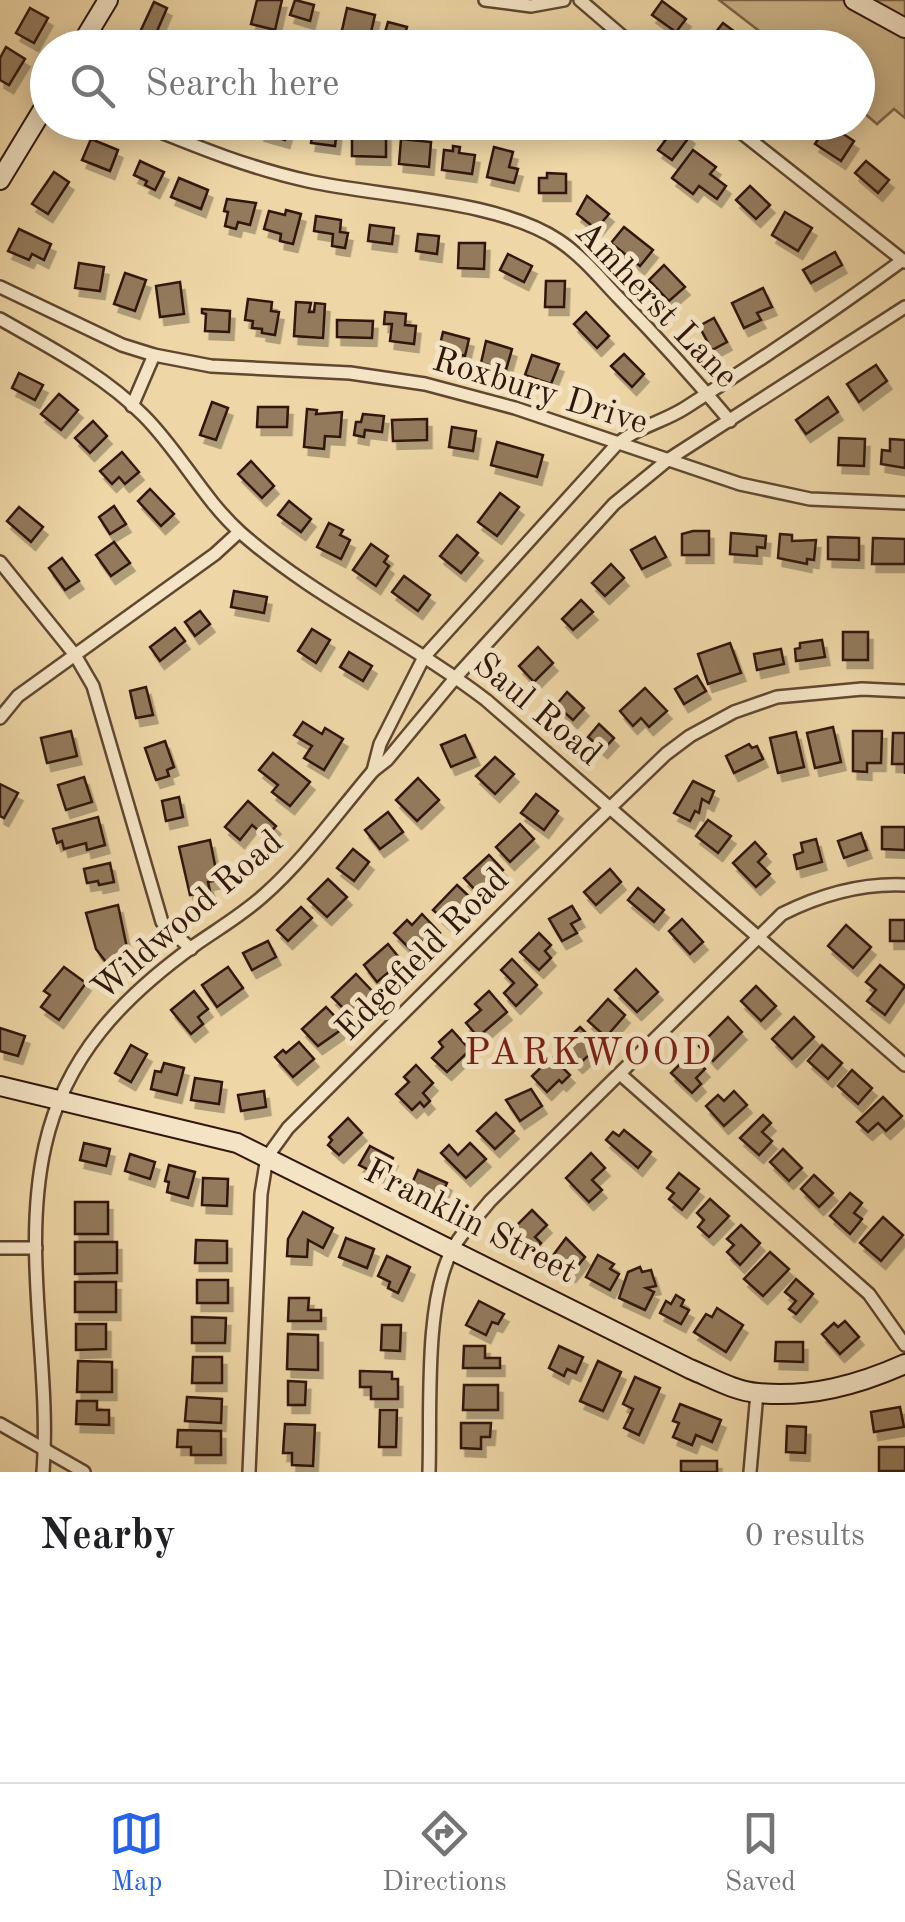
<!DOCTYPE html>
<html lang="en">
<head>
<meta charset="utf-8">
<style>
	body { margin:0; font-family:"Old Standard TT",serif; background:#f2f2f2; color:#202124 }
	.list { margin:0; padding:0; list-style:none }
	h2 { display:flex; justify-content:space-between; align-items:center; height:130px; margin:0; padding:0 40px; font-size:42px }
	h2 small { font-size:32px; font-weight:400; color:#757577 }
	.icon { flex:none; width:55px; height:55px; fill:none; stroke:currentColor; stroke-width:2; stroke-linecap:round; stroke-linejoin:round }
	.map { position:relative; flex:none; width:905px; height:1472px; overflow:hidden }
	.search { position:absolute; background:#fff; box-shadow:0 5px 25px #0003; left:30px; right:30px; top:30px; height:110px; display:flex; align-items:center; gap:25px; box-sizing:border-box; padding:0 35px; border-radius:55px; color:#757577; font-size:38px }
	.sheet { height:310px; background:#fff }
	nav { display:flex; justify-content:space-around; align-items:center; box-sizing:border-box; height:140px; border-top:2px solid #e0e0e0; background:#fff; font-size:28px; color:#757577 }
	nav a { display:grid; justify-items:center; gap:5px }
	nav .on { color:#2563eb }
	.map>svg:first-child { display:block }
	.green { fill:#ceb68b; stroke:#7f664a; stroke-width:2.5 }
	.building { fill:#937a5b; stroke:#301709; stroke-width:2.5; filter:url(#shadow) }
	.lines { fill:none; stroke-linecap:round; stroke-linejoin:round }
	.street-casing { stroke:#604730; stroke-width:16 }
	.secondary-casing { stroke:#301709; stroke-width:22 }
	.street { stroke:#f4e4c5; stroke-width:11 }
	.secondary { stroke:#f4e4c5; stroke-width:18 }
	.labels { text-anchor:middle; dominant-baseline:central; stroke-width:10; stroke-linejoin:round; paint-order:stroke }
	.street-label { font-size:35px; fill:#301709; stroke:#f4e4c5 }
	.neighbourhood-label { font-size:38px; letter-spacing:2.5px; fill:#7a1f14; stroke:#f4e4c5 }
</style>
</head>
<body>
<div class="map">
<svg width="905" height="1472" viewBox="0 0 905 1472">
	<defs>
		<filter id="shadow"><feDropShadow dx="4.5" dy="8" stdDeviation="0" flood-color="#0004"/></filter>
	</defs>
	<rect width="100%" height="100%" fill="#eed6a6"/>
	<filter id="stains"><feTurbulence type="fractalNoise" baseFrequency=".002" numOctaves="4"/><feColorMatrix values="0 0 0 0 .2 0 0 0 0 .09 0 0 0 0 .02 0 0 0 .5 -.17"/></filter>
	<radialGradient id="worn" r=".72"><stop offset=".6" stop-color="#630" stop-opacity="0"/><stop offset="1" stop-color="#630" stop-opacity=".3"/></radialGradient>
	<path class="green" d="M719,0H905V118L894,109L877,124L858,108V48L780,47Z"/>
	<g class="building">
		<path d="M257,0H282L275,30L251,24Z"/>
		<path d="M295,0L314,5L310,21L290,15Z"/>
		<path d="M662,1L686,19L676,32L652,15Z"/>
		<path d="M154,2L167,8L154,38L140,32Z"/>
		<path d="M30,8L48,18L34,43L16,33Z"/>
		<path d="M347,8L375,15L368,45L340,39Z"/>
		<path d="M388,22L407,27L403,42L393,39L390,48H386L381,46Z"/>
		<path d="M723,23L739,35L729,48H703Z"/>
		<path d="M439,32L466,37L465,48L436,47Z"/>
		<path d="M6,47L25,59L9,85L0,80V58Z"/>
		<path d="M263,122H290L285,140L260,133Z"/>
		<path d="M314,122H338L335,146L311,143Z"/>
		<path d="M662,122H672L690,136L672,160L658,150L667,138L656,130Z"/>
		<path d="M828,124L854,141L841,161L815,144Z"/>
		<path d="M352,125L386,126V157L352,156Z"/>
		<path d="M91,139L118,150L110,171L82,160Z"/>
		<path d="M401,139L431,142L429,167L399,164Z"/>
		<path d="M453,146L460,147L459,153L475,155L472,174L442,170L444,150L453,151Z"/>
		<path d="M494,147L513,152L509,167L518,169L514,183L487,177Z"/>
		<path d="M693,150L716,167L710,174L726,186L717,199L699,186L693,194L672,178Z"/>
		<path d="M140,161L164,172L155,190L145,185L147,181L134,175Z"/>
		<path d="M866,161L889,180L878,193L855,173Z"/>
		<path d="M54,172L69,182L48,214L32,204Z"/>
		<path d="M547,173L566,174V193H539V178H547Z"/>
		<path d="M179,178L208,190L201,209L171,197Z"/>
		<path d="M750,186L770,205L756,219L736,200Z"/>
		<path d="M587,196L609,214L596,229L577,214Z"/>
		<path d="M227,199L256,203L250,225L238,222L236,229L225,226L228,212L224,211Z"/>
		<path d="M286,210L301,214L293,244L280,241L281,234L264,229L269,211L285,215Z"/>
		<path d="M785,212L812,228L798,251L772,235Z"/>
		<path d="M316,216L341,220L340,232L348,233L345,248L332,246L333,234L314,231Z"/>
		<path d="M370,225L394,228L392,244L368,241Z"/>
		<path d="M624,227L653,250L640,266L611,243Z"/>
		<path d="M19,229L51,244L44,260L32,254L29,260L8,251Z"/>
		<path d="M418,234L439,236L437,254L416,251Z"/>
		<path d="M459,243H485L484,269L458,268Z"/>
		<path d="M835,252L842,265L811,283L803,270Z"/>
		<path d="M508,254L532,266L524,282L500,270Z"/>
		<path d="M79,263L104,267L100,291L75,288Z"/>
		<path d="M664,265L685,287L669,301L649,280Z"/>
		<path d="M125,273L146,280L135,311L114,304Z"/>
		<path d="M546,281H565L564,307H545Z"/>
		<path d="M180,282L184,314L160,317L156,286Z"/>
		<path d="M763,288L772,307L757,313L761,320L744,328L732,303Z"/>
		<path d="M248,299L272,302L271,311L279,312L275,335L262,333V329L252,328L253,321L245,320Z"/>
		<path d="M296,302L311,303L309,312H314L315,303L325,304L323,338L294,336Z"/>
		<path d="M202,309L230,311L229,332L205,331L206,314L202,313Z"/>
		<path d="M385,312L406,314L405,325L416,326L414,344L390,341L392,324H384Z"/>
		<path d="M586,312L609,336L597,348L574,324Z"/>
		<path d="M714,318L727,342L712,350L699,326Z"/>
		<path d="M337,320L373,321L372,338L337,337Z"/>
		<path d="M443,332L469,339L465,356L439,349Z"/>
		<path d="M486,341L512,349L506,370L481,363Z"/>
		<path d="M624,354L644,374L632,387L611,366Z"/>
		<path d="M532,355L559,364L551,384L525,375Z"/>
		<path d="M876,365L887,381L859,402L847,384Z"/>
		<path d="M19,373L43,385L35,400L12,388Z"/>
		<path d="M59,394L78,410L61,430L41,414Z"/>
		<path d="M828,397L838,412L806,434L796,420Z"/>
		<path d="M212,402L228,408L216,440L200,435Z"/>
		<path d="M258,407H288L287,427H257Z"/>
		<path d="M307,409L317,410L316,414L342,412L340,437L325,436L324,449L304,447Z"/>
		<path d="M363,414L384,416L382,432L365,430L364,437L354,435L356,422H361Z"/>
		<path d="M427,419V440L393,441L392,420Z"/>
		<path d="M93,421L107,436L90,453L75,438Z"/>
		<path d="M452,427L476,431L473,451L449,447Z"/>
		<path d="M839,438L865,439L864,466L838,465Z"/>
		<path d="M890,439L905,440V468L881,464L882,450L890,451Z"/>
		<path d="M497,442L543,455L537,477L491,465Z"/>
		<path d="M122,452L139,472L125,484L119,477L112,484L100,471Z"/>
		<path d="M251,461L274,486L262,498L238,474Z"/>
		<path d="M150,489L174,514L161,526L138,501Z"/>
		<path d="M500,493L519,507L497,536L478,522Z"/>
		<path d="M289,501L311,519L301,532L278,515Z"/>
		<path d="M114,506L126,524L110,534L99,517Z"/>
		<path d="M19,507L43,527L31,542L7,521Z"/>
		<path d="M329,523L343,530L340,535L350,540L341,559L317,547Z"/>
		<path d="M693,531H709V555H682V534Z"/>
		<path d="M731,533L766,536L765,548L757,547V556L730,554Z"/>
		<path d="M780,534L792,535V541L816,540L814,560L807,559V564L778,558Z"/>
		<path d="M457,535L478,553L461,573L440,556Z"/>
		<path d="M655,537L666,557L642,569L631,550Z"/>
		<path d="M828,537L859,538V560L828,559Z"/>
		<path d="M873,538L905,539V564H872Z"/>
		<path d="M114,542L130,563L111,576L96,555Z"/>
		<path d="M371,544L388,556L384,562L389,566L376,586L353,570Z"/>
		<path d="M62,558L79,581L65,590L49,568Z"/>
		<path d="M611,564L624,578L605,596L592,583Z"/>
		<path d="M404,576L430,595L418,611L392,592Z"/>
		<path d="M234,591L267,597L264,613L231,607Z"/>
		<path d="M581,600L593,612L573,630L562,619Z"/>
		<path d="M200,611L210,624L195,636L185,622Z"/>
		<path d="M175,628L185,641L160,661L150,647Z"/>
		<path d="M312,629L330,640L316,663L298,651Z"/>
		<rect x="843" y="632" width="25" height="28"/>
		<path d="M822,640L825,657L796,661L795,649L800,648V643Z"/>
		<path d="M730,643L741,673L708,684L698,654Z"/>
		<path d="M538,647L553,663L534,682L519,666Z"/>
		<path d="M781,649L784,664L757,670L754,654Z"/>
		<path d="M349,652L372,666L363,681L340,667Z"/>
		<path d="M697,676L706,691L684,704L675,689Z"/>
		<path d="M146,687L153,715L136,718L130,691Z"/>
		<path d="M645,688L667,711L649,727L641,718L633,726L620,711Z"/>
		<path d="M567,692L584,708L573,720L556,705Z"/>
		<path d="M303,722L322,734L325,728L343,739L324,770L304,758L312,746L294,735Z"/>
		<path d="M599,724L614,738L603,750L588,737Z"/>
		<path d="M833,727L841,762L815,768L807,733Z"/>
		<path d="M71,731L77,756L47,763L41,738Z"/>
		<path d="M853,731H882L881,763H867V772L853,771Z"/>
		<path d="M796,732L804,767L778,773L770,738Z"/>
		<path d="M893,733H905V774V764H892Z"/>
		<path d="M465,735L475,757L451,767L441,745Z"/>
		<path d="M165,741L174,767L167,770L169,776L156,780L145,748Z"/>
		<path d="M749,744L752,748L757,746L763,759L734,773L726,756Z"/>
		<path d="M273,753L310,782L290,806L272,792L278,785L259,770Z"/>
		<path d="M495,757L514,774L495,794L476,776Z"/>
		<path d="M84,777L92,802L66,810L58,785Z"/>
		<path d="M418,778L439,800L417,821L396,800Z"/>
		<path d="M693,781L714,791L709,803L702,799L699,813L695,811L690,821L674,813Z"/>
		<path d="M0,784L18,793L4,818L0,816Z"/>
		<path d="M536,794L558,811L544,830L521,813Z"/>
		<path d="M179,797L183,817L166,821L162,801Z"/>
		<path d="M248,801L276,826L266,837L252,825L240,840L225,827Z"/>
		<path d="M388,812L403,832L380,849L365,830Z"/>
		<path d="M98,817L105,845L87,850L86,843L64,849L62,841L57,843L53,829Z"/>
		<path d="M708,820L731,836L718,853L696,836Z"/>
		<path d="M520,824L534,839L510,862L496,847Z"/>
		<path d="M882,827H905V850L882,849Z"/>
		<path d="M861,833L867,850L844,858L838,841Z"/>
		<path d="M816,839L822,862L797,869L794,855L803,852L801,843Z"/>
		<path d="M210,840L218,880L208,882L210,891L190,895L179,847Z"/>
		<path d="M755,842L766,854L758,862L770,874L756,887L733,863Z"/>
		<path d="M353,849L369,862L354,881L337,868Z"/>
		<path d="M489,855L503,870L479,894L464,878Z"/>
		<path d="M110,863L114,882L99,885L98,881L87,883L84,869Z"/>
		<path d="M610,869L621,882L596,905L584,892Z"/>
		<path d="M328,879L347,897L327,917L308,899Z"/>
		<path d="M457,885L472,899L448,924L433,910Z"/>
		<path d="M638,888L664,910L654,922L628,900Z"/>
		<path d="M118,905L127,948L106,962L96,949L86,913Z"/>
		<path d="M572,906L580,919L571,924L577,933L562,941L549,919Z"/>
		<path d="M301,907L312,918L288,941L277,930Z"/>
		<path d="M422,914L440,933L429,944L425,940L413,952L394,933L407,920L412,925Z"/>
		<path d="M682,919L703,942L690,954L669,931Z"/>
		<rect x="890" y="920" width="15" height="21"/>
		<path d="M846,925L871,947L853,968L828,946Z"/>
		<path d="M539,933L551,945L545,951L551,958L539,970L520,952Z"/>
		<path d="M268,941L276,957L252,970L243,953Z"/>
		<path d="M388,944L406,966L394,976L390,971L377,982L364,965Z"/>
		<path d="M512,959L537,985L516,1006L504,993L514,983L501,970Z"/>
		<path d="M880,965L905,986L885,1015L867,1001L876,990L866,982Z"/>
		<path d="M64,967L86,983L59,1020L41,1007L50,995L44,991Z"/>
		<path d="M228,967L243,988L217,1007L202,985Z"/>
		<path d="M636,969L658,992L637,1012L615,990Z"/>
		<path d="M356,974L377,996L366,1008L362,1004L350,1015L332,997Z"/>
		<path d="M756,986L776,1006L761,1021L741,1001Z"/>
		<path d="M194,991L208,1009L198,1017L203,1024L191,1034L171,1010Z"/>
		<path d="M489,991L507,1012L478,1037L466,1023L481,1010L475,1004Z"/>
		<path d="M608,999L625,1015L606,1037L588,1021Z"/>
		<path d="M326,1007L345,1027L318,1046L302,1029Z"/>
		<path d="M728,1017L742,1032L713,1061L699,1046Z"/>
		<path d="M794,1017L814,1037L792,1059L772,1039Z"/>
		<path d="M580,1027L599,1046L578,1065L560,1046Z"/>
		<path d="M0,1028L25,1036L18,1056L0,1051Z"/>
		<path d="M452,1030L470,1050L447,1072L432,1058L443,1047L439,1042Z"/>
		<path d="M299,1042L314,1059L293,1077L275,1057L283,1050L286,1053Z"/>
		<path d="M131,1045L147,1054L131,1082L115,1073Z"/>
		<path d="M822,1045L842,1063L828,1079L808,1061Z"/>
		<path d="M690,1054L705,1069L696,1078L701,1084L692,1093L671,1073Z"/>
		<path d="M552,1057L570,1075L562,1083L559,1080L547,1092L532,1076Z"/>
		<path d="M164,1063L184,1068L177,1095L151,1089L155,1071L161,1072Z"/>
		<path d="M416,1065L433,1083L423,1093L430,1101L424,1107L420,1102L412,1110L396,1094L409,1082L404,1077Z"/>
		<path d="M852,1070L872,1088L858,1104L838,1086Z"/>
		<path d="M195,1078L222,1082L219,1104L191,1100Z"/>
		<path d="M531,1089L542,1106L520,1121L506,1100Z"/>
		<path d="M264,1091L266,1107L241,1111L238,1095Z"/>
		<path d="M734,1091L747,1105L724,1126L706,1106L718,1095L724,1101Z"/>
		<path d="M883,1097L902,1116L886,1131L878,1123L868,1132L857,1122Z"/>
		<path d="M496,1113L514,1131L495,1149L477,1131Z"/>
		<path d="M763,1115L771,1123L762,1132L772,1141L759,1155L740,1138Z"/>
		<path d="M348,1118L362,1133L339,1155L328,1145L332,1140L329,1137Z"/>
		<path d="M624,1130L651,1152L638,1168L606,1140L613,1132L619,1136Z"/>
		<path d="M84,1143L110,1149L106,1166L80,1160Z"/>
		<path d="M470,1143L486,1159L466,1178L441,1153L449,1145L458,1155Z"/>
		<path d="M370,1146L393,1158L383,1177L359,1165Z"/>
		<path d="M783,1149L802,1168L789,1181L770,1162Z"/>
		<path d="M591,1153L605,1168L592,1180L602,1190L589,1202L566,1178Z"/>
		<path d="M130,1154L155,1162L150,1179L125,1171Z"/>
		<path d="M169,1165L195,1172L188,1198L167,1192L169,1182L165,1181Z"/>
		<path d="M418,1170L447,1183L438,1203L409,1190Z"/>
		<path d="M679,1173L699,1189L682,1210L669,1199L674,1193L667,1188Z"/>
		<path d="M814,1175L833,1193L819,1207L801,1189Z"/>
		<path d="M203,1178L228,1179L227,1206L202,1205Z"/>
		<path d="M850,1193L862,1203L854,1213L862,1219L850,1234L830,1216Z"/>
		<path d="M710,1199L729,1216L709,1237L698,1227L704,1220L697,1213Z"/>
		<rect x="75" y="1202" width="33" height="32"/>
		<path d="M532,1210L547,1225L535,1237L541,1243L534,1250L513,1229Z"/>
		<path d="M303,1212L333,1228L323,1248L308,1240L307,1257L287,1256L288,1239Z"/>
		<path d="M883,1217L903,1235L881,1261L860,1243Z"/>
		<path d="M741,1225L760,1243L740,1265L727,1252L734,1245L727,1239Z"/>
		<path d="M346,1238L374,1249L367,1268L339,1257Z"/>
		<path d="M566,1238L585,1257L571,1274L551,1258Z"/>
		<path d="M196,1240L227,1241V1263H195Z"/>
		<path d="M75,1242H117V1273L75,1274Z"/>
		<path d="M770,1252L789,1269L763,1296L744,1279Z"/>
		<path d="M598,1255L614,1264L610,1269L619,1274L610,1290L586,1277Z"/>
		<path d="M387,1256L410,1267L398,1293L388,1288L390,1282L378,1276Z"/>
		<path d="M640,1267L642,1272L651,1270L656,1286L646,1288L654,1292L645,1310L619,1298L628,1272Z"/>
		<path d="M796,1279L813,1294L796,1314L789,1309L796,1301L785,1292Z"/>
		<rect x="197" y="1280" width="31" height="23"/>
		<rect x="75" y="1282" width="41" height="30"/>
		<path d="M676,1295L684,1300L681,1306L689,1310L681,1324L660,1313L666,1301L671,1304Z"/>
		<path d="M289,1298H309L308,1310H321V1321H288Z"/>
		<path d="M479,1301L504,1314L498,1324L492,1322L486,1335L466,1325Z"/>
		<path d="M717,1308L743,1325L726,1352L694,1332L706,1314L712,1317Z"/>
		<path d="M192,1317L226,1318L225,1343H192Z"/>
		<path d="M845,1321L859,1337L840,1354L822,1334L834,1323L838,1327Z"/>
		<path d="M76,1324H106V1349L76,1350Z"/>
		<path d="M382,1325H401L400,1351L381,1350Z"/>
		<path d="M288,1334L318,1335V1370L287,1369Z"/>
		<path d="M776,1342H803V1362L775,1361Z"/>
		<path d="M464,1346H485V1358H500V1368H463Z"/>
		<path d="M559,1346L583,1357L576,1373L567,1369L564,1376L549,1368Z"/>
		<path d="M193,1357H222V1383H192Z"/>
		<path d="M78,1361L112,1362V1392H77Z"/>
		<path d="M598,1361L621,1372L603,1411L580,1401Z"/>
		<path d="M360,1371L392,1372V1379H398V1399H371V1387H360Z"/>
		<path d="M635,1377L660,1388L639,1435L624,1428L633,1409L623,1404Z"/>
		<path d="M288,1381L306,1382L305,1405H288Z"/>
		<path d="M464,1385H498V1410H463Z"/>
		<path d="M187,1397L222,1399L221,1423L185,1421Z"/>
		<path d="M77,1401H97V1410H109V1425L76,1424Z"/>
		<path d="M680,1404L721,1420L712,1442L696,1435L692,1445L673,1437L679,1423L673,1421Z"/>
		<path d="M900,1407L904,1427L874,1432L871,1412Z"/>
		<path d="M380,1410H397L396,1447H379Z"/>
		<path d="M461,1423H491L490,1437H481V1449L461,1448Z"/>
		<path d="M285,1424L315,1425L313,1466L292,1465V1453H283Z"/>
		<path d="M787,1426L806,1427L805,1453L786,1452Z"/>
		<path d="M178,1430L221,1431V1455H191V1447H177Z"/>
		<rect x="879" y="1447" width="26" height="24"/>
		<rect x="681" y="1461" width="36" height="11"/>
	</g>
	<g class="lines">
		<defs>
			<g id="street">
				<path d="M485,0L531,6L564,0"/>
				<path d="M580,0L636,48"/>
				<path d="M136,122C193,145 248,168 308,181C381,197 498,200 558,240C581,255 599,277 618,297C657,337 694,378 730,421"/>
				<path d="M728,122L905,262"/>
				<path d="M0,287L122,345L154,355L211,366L350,373L425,384L515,408L740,484L810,499L905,503"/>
				<path d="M0,319C49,347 104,375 144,416C180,452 203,499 241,533C315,598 408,640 486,700L905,1065"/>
				<path d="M132,406L154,355"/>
				<path d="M0,562L75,655L93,686L162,922L191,949"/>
				<path d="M0,718L18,696L215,554L239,532"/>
				<path d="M373,771L380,744L424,657L617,444C637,427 663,422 685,408C759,361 832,312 903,260"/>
				<path d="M620,1074L869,1294L905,1345"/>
				<path d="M0,1248H36"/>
				<path d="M0,1424L84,1472"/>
				<path d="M43,1472C51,1365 21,1253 45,1146C65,1056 123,997 195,945C218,929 243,914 263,896C304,860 338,812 373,771L387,760L456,677L614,504L669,459L905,307"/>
				<path d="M249,1472L261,1194L267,1157L288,1128L587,830L666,754L690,736L734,712L777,697L862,689L905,691"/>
				<path d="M429,1472C431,1411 424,1303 452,1250C461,1233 478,1216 490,1201L782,914C820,895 862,883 905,885"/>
				<path d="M750,1472L757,1393"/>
			</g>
			<g id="secondary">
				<path d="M854,0L905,28"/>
				<path d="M79,48L108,0"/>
				<path d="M0,180L48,101"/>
				<path d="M0,1086L237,1143L690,1369C712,1378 734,1391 758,1393C810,1398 858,1385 905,1364"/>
			</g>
		</defs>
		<use href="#street" class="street-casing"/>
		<use href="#secondary" class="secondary-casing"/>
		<use href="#street" class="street"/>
		<use href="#secondary" class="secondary"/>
	</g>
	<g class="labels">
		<g class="street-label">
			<text transform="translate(656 305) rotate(46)">Amherst Lane</text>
			<text transform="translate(540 392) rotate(17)">Roxbury Drive</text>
			<text transform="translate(537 710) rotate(40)">Saul Road</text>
			<text transform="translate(188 916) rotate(-41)">Wildwood Road</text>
			<text transform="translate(423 955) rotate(-45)">Edgefield Road</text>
			<text transform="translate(470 1222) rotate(27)">Franklin Street</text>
		</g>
		<g class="neighbourhood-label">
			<text x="589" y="1054">PARKWOOD</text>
		</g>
	</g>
	<rect width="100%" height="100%" filter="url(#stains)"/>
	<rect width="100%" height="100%" fill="url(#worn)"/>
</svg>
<div class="search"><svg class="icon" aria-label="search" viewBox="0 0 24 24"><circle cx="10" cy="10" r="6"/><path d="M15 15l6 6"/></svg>Search here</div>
</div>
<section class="sheet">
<h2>Nearby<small>0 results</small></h2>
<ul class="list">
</ul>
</section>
<nav>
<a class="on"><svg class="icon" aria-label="map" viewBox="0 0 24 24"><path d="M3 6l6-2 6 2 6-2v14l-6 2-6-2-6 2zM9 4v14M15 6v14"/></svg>Map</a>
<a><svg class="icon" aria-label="directions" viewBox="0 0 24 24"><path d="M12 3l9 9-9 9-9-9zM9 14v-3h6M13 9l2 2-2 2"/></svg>Directions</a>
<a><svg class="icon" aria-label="saved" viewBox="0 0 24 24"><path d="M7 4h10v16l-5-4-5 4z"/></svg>Saved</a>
</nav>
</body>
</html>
